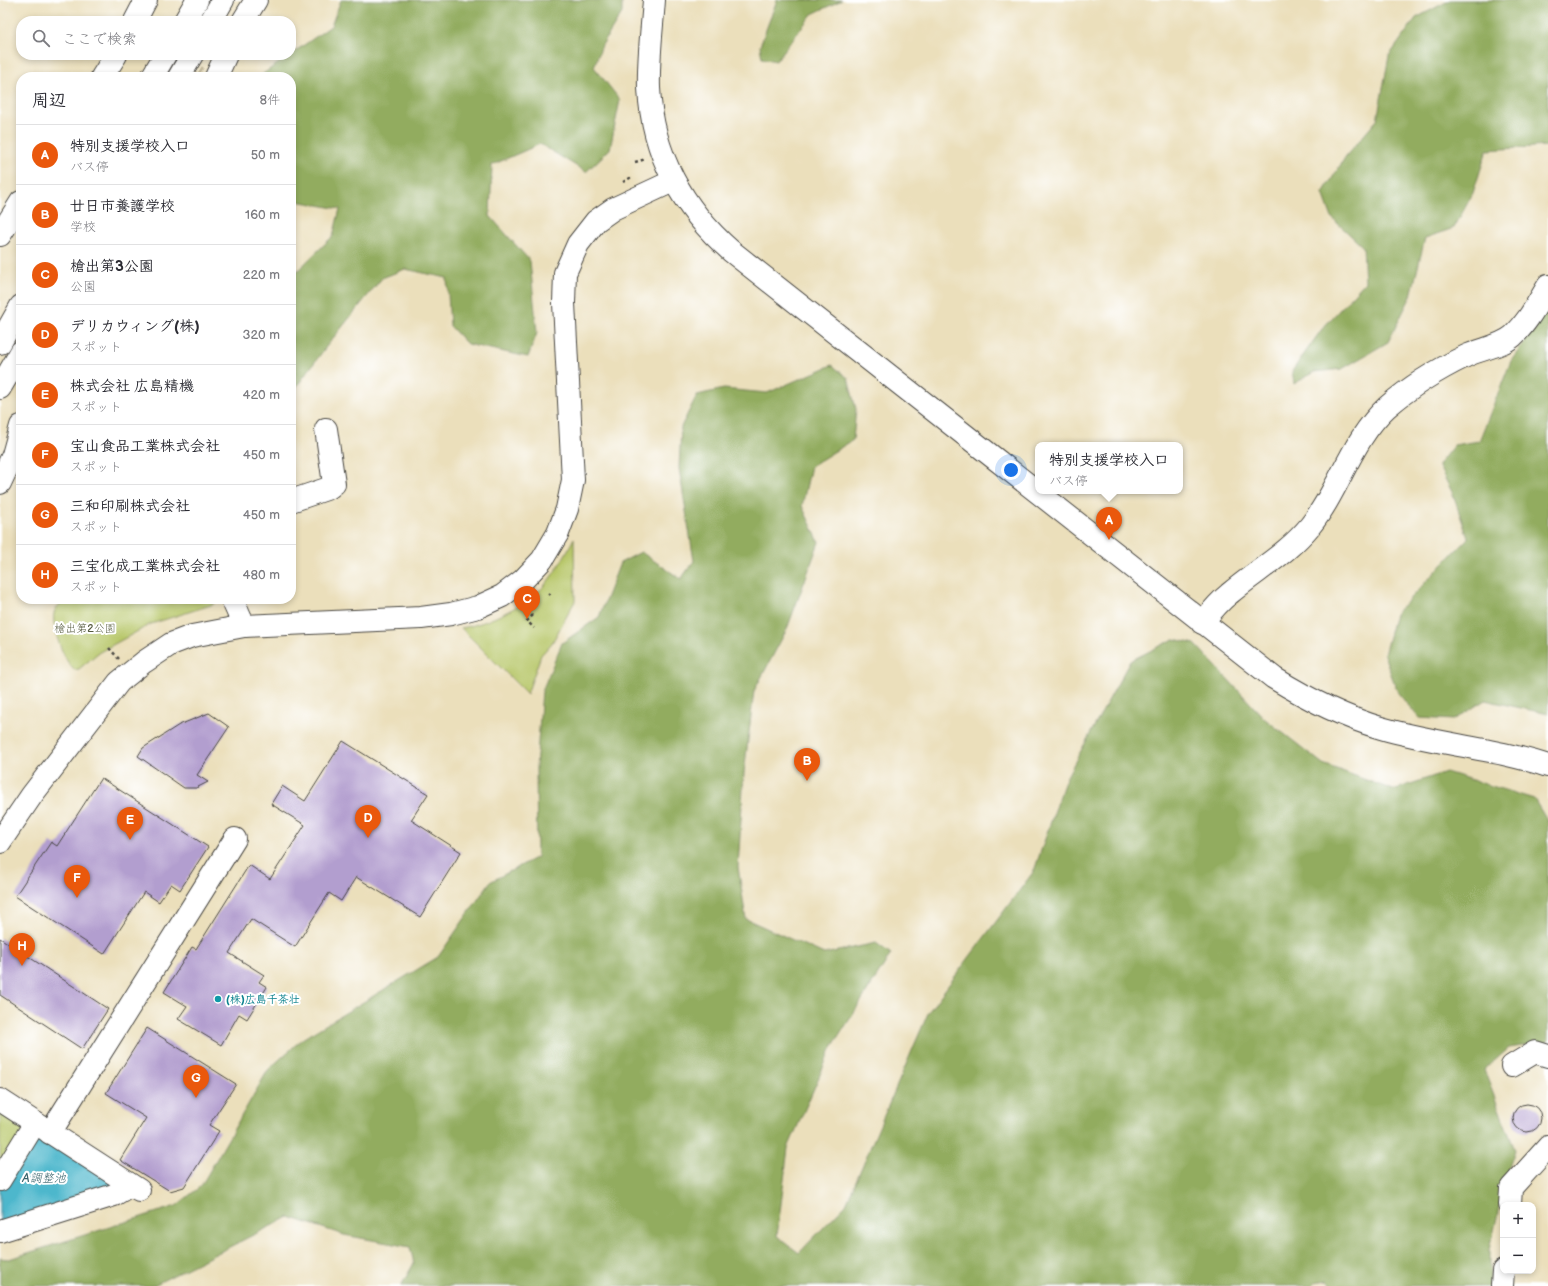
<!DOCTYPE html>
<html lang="ja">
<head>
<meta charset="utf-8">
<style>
	body { margin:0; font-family:"Balsamiq Sans","Klee One",sans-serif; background:#f7f7f7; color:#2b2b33 }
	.controls { position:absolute; right:12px; bottom:12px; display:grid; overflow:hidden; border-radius:8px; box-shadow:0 2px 6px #0003 }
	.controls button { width:36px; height:36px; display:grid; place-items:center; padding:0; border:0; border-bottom:1px solid #e1e1e2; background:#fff; color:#2b2b33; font:20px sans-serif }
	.you { position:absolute; left:1011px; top:470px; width:14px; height:14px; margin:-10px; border:3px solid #fff; border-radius:50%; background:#1a73e8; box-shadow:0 0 0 6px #1a73e833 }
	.badge { display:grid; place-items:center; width:26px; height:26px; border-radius:50%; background:#ea580c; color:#fff; font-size:13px; font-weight:700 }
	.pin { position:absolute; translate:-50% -33px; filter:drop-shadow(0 1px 2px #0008) }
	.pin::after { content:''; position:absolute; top:21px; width:14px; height:12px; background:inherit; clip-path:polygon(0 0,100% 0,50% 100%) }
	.popup { position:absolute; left:1035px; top:442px; width:148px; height:52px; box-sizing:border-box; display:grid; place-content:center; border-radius:8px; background:#fff; filter:drop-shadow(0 1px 3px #0005); font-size:13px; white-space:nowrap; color:#7c7c81 }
	.popup b { font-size:15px; color:#2b2b33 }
	.popup::after { content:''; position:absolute; left:50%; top:100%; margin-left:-8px; border:8px solid transparent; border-top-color:#fff }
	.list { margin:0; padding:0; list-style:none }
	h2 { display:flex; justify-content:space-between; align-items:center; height:52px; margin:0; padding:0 16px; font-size:17px }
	h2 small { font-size:13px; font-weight:400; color:#7c7c81 }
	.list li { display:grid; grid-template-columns:26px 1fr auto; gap:12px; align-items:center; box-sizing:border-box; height:60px; padding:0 16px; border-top:1px solid #e1e1e2 }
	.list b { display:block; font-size:15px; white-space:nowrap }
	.list p { margin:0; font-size:13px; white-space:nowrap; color:#7c7c81 }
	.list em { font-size:13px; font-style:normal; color:#7c7c81 }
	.icon { flex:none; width:22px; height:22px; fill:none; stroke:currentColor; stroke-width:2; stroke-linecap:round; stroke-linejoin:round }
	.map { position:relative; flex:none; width:1548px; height:1286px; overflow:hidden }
	.search { position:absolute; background:#fff; box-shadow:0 2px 6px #0003; left:16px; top:16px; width:280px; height:44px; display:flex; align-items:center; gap:10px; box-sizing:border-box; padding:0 14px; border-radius:16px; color:#7c7c81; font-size:15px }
	.panel { position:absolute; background:#fff; box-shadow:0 2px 6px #0003; left:16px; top:72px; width:280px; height:532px; border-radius:16px }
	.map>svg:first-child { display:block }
	.green { fill:#b8c76a; stroke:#72794a }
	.forest { fill:#92ac5e; stroke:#5e6c44 }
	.water { fill:#4eb7cc; stroke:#3c717c }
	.building { fill:#b29ecf }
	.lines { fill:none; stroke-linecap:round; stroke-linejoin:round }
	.minor-tunnel { stroke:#c5bb9e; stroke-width:22; stroke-dasharray:22 11; stroke-linecap:butt }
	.minor-casing { stroke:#484641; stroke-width:24 }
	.highway-casing { stroke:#484641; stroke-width:24 }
	.path { stroke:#484641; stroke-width:2.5; stroke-dasharray:3 3; stroke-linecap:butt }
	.minor { stroke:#fff; stroke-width:22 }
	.highway { stroke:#fff; stroke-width:22 }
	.culture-dot { fill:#0f9aa8; stroke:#fff; stroke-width:1.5 }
	.labels { text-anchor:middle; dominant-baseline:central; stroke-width:4; stroke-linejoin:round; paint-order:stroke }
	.park-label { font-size:11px; fill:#555a3e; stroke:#fff }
	.culture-label { font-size:11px; font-weight:bold; fill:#0d838f; stroke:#fff; text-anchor:start }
	.water-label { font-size:12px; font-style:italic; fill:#39636b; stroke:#fff }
</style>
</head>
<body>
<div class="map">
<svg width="1548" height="1286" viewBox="0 0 1548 1286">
	<rect width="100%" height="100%" fill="#fff"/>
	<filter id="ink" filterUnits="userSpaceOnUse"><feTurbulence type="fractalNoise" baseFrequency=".025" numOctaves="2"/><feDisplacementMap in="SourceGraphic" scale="8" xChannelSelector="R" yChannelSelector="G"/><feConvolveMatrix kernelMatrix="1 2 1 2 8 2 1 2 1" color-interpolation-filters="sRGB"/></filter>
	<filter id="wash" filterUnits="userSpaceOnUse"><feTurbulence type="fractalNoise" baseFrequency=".012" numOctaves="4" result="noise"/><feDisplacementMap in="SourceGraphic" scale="16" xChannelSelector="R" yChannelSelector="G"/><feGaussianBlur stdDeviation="0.9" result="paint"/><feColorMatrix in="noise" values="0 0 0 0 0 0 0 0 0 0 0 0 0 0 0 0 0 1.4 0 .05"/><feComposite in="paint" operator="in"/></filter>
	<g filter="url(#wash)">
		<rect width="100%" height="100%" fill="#ebdfbb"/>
		<g class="green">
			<path d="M574,538L575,601L552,643L541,655L527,694L461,628C487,624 528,604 545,585C557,570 566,554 574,538Z"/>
			<path d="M69,599H217L214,604L151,624L98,653L79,669L74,670C64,661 51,627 54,613C56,606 63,601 69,599Z"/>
			<path d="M0,1106L28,1124L0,1168Z"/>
		</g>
		<g class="forest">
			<path d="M341,0H622V13L602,45L594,67L620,100L610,149L586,172L540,144L492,165L490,216L530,261L537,333L528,357L467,344L450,326L447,278L405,269L382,278L326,347L291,394V277L333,236L340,209L291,200V77H264L263,74L331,26Z"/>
			<path d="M777,0H842L812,14L776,61L762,58L760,46Z"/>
			<path d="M1450,0H1548V146L1487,150L1473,193L1454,228L1425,238L1411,296L1388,342L1342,369L1314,372L1294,384L1292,371L1322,329L1365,282L1363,247L1332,218L1323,193L1346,156L1377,120L1389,56L1416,18Z"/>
			<path d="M1548,306V714L1485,700L1454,720L1419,718L1398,693L1384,655L1395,614L1468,538L1452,492L1438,465L1454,445L1479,441L1511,361L1537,325Z"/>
			<path d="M832,365L848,378L856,409L853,440L811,466L802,506L819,542L787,629L754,691L744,773L738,867L746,919L824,954L876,943L891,954L832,1047L788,1148L777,1236L799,1253L846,1204L929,1011L1034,871L1066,778L1130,661L1174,639L1195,644L1265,719L1323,764L1393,790L1446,772L1534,799L1548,822V1042L1509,1048L1484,1070L1515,1150L1505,1179L1490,1250V1286H1333L1328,1280L1315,1282L1312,1286H401L414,1263L410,1247L344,1235L289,1217L152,1286H0V1258L9,1259L176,1206L201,1186L268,1070L302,1039L438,957L490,882L537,857L536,767L542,691L562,643L599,617L620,563L641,552L681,579L694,561L679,468L681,427L697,395L724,389L767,393Z"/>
		</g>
		<path class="water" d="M32,1133L118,1184L0,1227V1184Z"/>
		<g id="blocks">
			<g class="building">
				<path d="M209,713L229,727L197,775L208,782L196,788H184L138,756L143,748L179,725Z"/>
				<path d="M343,741L428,794L411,820L461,852L420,917L356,877L341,901L329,893L295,947L251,919L229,953L264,975L259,982L267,987L247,1019L239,1014L221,1045L178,1019L187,1006L164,992L192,947L196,949L249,865L270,879L305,825L271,804L282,786L305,801Z"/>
				<path d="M101,778L208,847L180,890L171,884L159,902L144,892L104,954L15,896L51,842L57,846Z"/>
				<path d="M0,938L108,1009L82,1049L0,995Z"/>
				<path d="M147,1028L236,1084L209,1125L219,1131L184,1187L170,1191L120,1160L146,1118L106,1093Z"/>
				<circle cx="1527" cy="1118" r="14"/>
			</g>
		</g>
	</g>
	<g filter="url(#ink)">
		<use href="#blocks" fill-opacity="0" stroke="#484641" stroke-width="1"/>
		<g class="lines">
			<path class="minor-tunnel" d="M168,58L198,77"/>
			<defs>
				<g id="minor">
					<path d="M654,0C652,29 648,59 649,88C652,154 683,209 731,251L1274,678C1308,699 1343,717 1381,728C1436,744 1494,748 1548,766"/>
					<path d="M135,21L146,0"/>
					<path d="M243,21L256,0"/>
					<path d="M102,77L116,55"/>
					<path d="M216,77L226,55"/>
					<path d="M0,235L21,202"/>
					<path d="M0,483L13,455L21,426"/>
					<path d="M291,501L329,488L334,484L326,429"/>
					<path d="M232,599L244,626"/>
					<path d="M1202,623C1210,613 1219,602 1229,594C1256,571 1287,554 1310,526C1340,489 1351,440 1387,407C1411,386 1437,370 1466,356C1480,349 1500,347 1513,336C1528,322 1537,304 1548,286"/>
					<path d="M0,842L32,795L119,682L144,662L171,644L192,636L244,626L421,618L451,614L478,607L502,596L523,580L542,560L558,533L567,509L573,480L564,303L565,273L578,244L596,221L613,209L673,181"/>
					<path d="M1512,1066L1535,1052L1548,1056"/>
					<path d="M0,1100L139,1190"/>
					<path d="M50,1133L235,839"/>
					<path d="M0,1180L35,1123"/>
					<path d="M1510,1205L1511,1188L1548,1147"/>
					<path d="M0,1231L114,1195L124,1189L129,1184"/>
					<path d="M1502,1286L1503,1271"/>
				</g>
				<g id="highway">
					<path d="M185,21L197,0"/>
					<path d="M211,21L223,0"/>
					<path d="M152,77L165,55"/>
					<path d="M179,77L192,55"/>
					<path d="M0,343L21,306"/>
					<path d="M0,388L21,352"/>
				</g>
			</defs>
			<use href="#minor" class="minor-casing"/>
			<use href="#highway" class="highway-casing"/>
			<g class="path">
				<path d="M635,162L646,159"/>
				<path d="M623,182L630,178L631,180"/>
				<path d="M548,595L551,593"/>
				<path d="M533,615L527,621L534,628"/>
				<path d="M109,648L119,659"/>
			</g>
			<use href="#minor" class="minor"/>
			<use href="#highway" class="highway"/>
		</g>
	</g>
	<circle class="culture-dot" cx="218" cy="999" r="4"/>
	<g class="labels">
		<g class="park-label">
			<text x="85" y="628">槍出第2公園</text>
		</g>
		<g class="culture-label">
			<text x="226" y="999">(株)広島千茶壮</text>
		</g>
		<g class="water-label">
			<text x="44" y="1178">A調整池</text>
		</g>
	</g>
</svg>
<div class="controls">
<button>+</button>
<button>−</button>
</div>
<div class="you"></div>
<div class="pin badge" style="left:1109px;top:540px">A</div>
<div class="popup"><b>特別支援学校入口</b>バス停</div>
<div class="pin badge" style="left:807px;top:781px">B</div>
<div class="pin badge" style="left:527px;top:619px">C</div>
<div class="pin badge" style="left:368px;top:838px">D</div>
<div class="pin badge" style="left:130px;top:840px">E</div>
<div class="pin badge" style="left:77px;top:898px">F</div>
<div class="pin badge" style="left:196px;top:1098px">G</div>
<div class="pin badge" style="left:22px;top:966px">H</div>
<div class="search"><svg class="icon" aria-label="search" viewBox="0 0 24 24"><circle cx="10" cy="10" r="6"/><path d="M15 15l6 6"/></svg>ここで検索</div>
<section class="panel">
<h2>周辺<small>8件</small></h2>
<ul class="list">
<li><span class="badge">A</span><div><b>特別支援学校入口</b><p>バス停</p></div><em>50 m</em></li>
<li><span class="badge">B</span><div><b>廿日市養護学校</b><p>学校</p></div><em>160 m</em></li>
<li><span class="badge">C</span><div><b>槍出第3公園</b><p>公園</p></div><em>220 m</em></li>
<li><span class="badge">D</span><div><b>デリカウィング(株)</b><p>スポット</p></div><em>320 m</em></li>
<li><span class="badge">E</span><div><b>株式会社 広島精機</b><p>スポット</p></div><em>420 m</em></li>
<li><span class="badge">F</span><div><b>宝山食品工業株式会社</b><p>スポット</p></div><em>450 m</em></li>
<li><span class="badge">G</span><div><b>三和印刷株式会社</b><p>スポット</p></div><em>450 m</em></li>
<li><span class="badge">H</span><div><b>三宝化成工業株式会社</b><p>スポット</p></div><em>480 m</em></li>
</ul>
</section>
</div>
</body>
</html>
